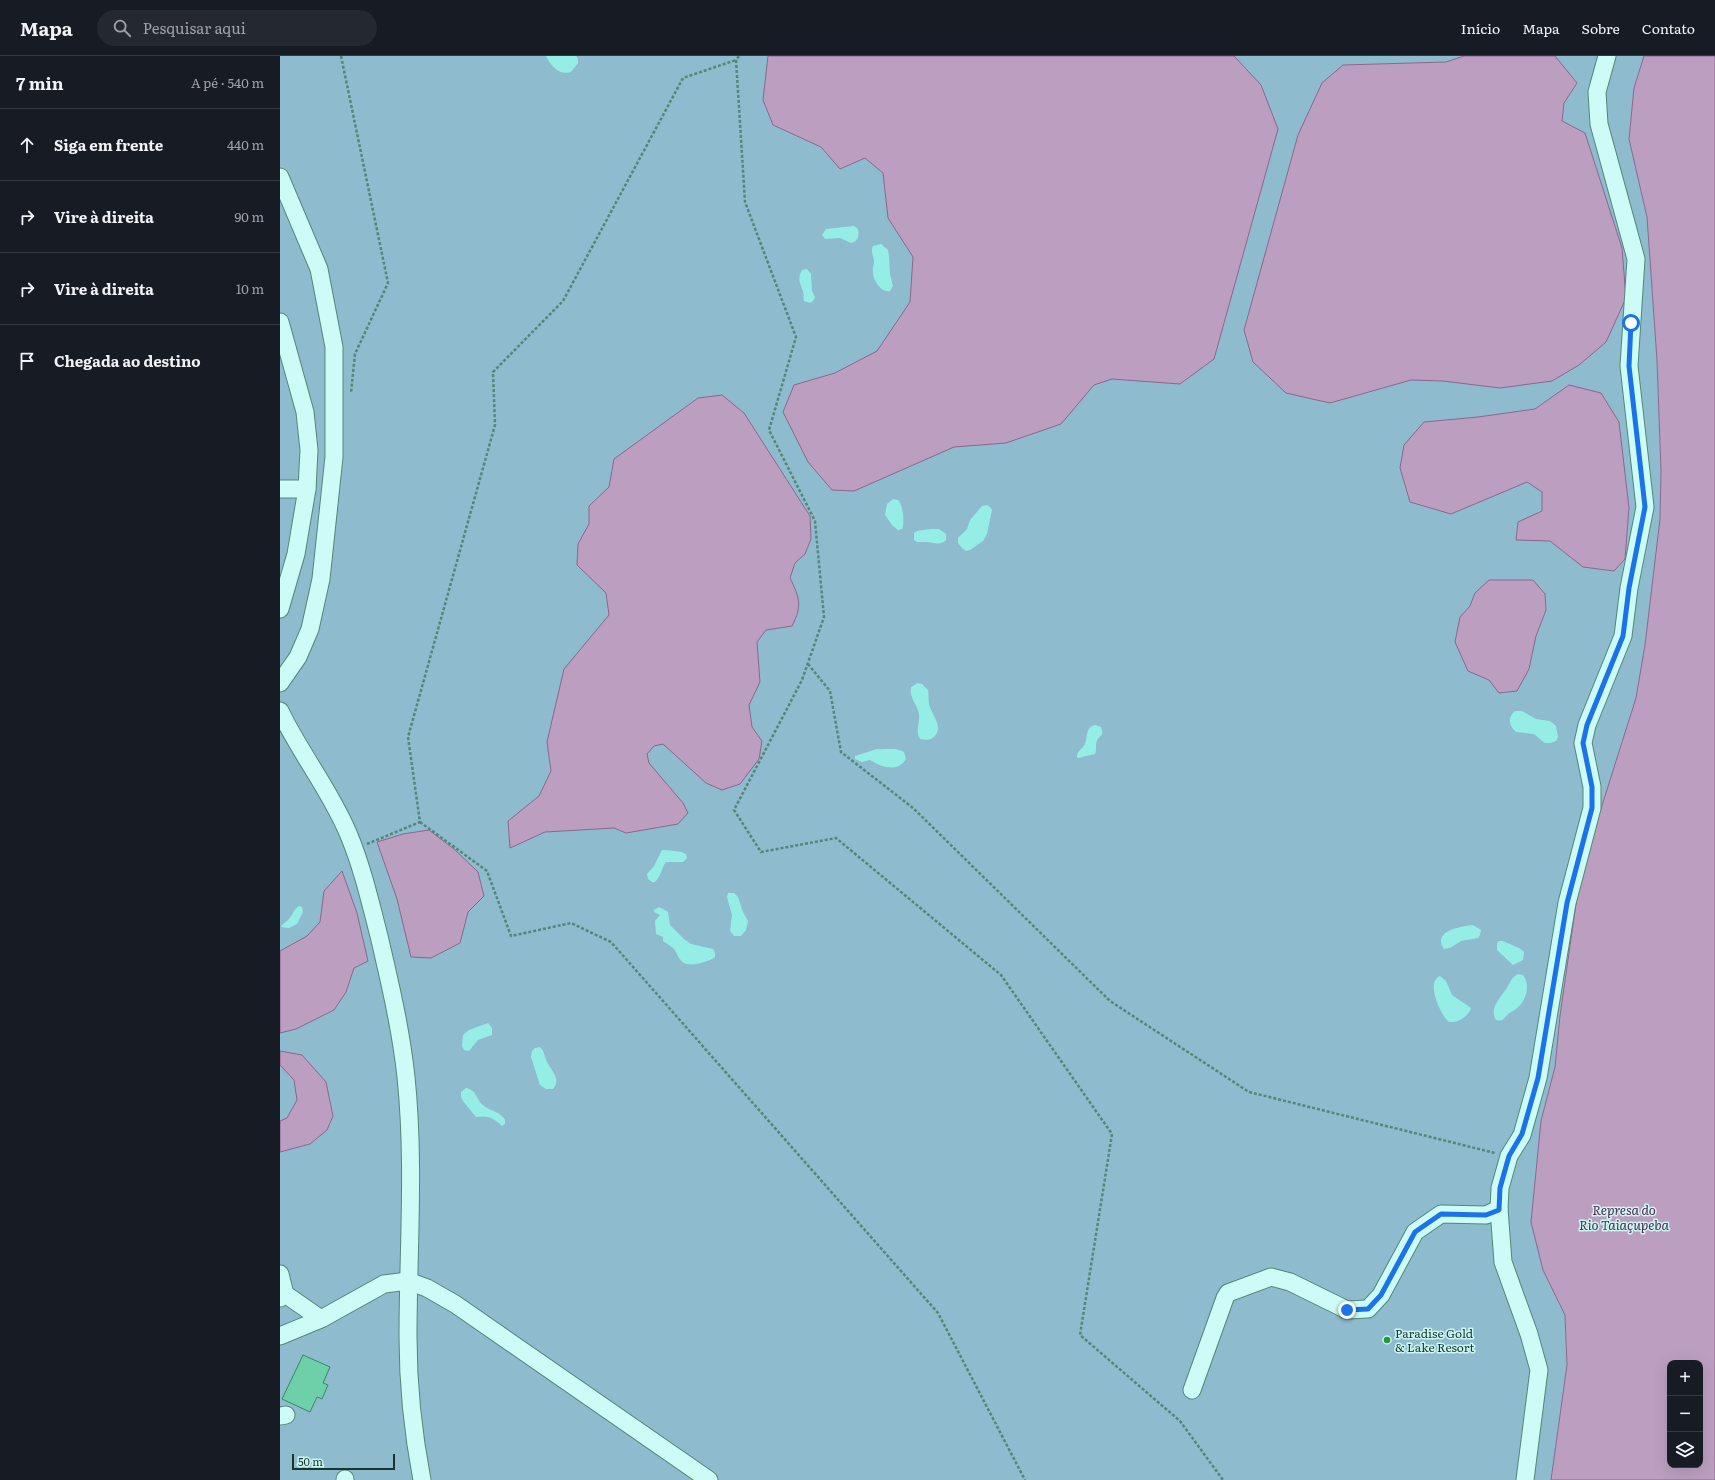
<!DOCTYPE html>
<html lang="pt">
<head>
<meta charset="utf-8">
<style>
	body { margin:0; font-family:Literata,serif; background:#242831; color:#f1f3f6 }
	.controls { position:absolute; right:12px; bottom:12px; display:grid; overflow:hidden; border-radius:8px; box-shadow:0 4px 16px #0002 }
	.controls button { width:36px; height:36px; display:grid; place-items:center; padding:0; border:0; border-bottom:1px solid #363941; background:#171b24; color:#f1f3f6; font:20px sans-serif }
	.scale { position:absolute; left:12px; bottom:10px; width:103px; box-sizing:border-box; padding-left:4px; border:2px solid #1a352c; border-top:0; font-size:11px; line-height:14px; white-space:nowrap; color:#1a352c; -webkit-text-stroke:3px #caf7f2; paint-order:stroke }
	.stop { position:absolute; width:12px; height:12px; margin:-9px; border:3px solid #1a73e8; border-radius:50%; background:#fff }
	.stop.end { background:#1a73e8; border-color:#fff; box-shadow:0 1px 4px #0008 }
	.list { margin:0; padding:0; list-style:none }
	h2 { display:flex; justify-content:space-between; align-items:center; height:52px; margin:0; padding:0 16px; font-size:17px }
	h2 small { font-size:13px; font-weight:400; color:#9ea1a6 }
	.list li { display:grid; grid-template-columns:26px 1fr auto; gap:12px; align-items:center; box-sizing:border-box; height:72px; padding:0 16px; border-top:1px solid #363941 }
	.list b { display:block; font-size:15px; white-space:nowrap }
	.list em { font-size:13px; font-style:normal; color:#9ea1a6 }
	.icon { flex:none; width:22px; height:22px; fill:none; stroke:currentColor; stroke-width:2; stroke-linecap:round; stroke-linejoin:round }
	.map { position:relative; flex:none; width:1435px; height:1424px; overflow:hidden }
	header { display:flex; align-items:center; gap:24px; box-sizing:border-box; height:56px; padding:0 20px; background:#171b24; border-bottom:1px solid #363941 }
	header strong { font-size:19px }
	nav { display:flex; gap:22px; margin-inline-start:auto; font-size:14px }
	.search { width:280px; height:36px; background:#242831; display:flex; align-items:center; gap:10px; box-sizing:border-box; padding:0 14px; border-radius:22px; color:#9ea1a6; font-size:15px }
	main { display:flex }
	aside { flex:1; background:#171b24 }
	.map>svg:first-child { display:block }
	.green { fill:#8ebbce }
	.sand { fill:#95eee6 }
	.water { fill:#bc9fc0; stroke:#8b678d; fill-rule:evenodd }
	.building { fill:#6ed0a8; stroke:#398766 }
	.lines { fill:none; stroke-linecap:round; stroke-linejoin:round }
	.minor-casing { stroke:#548778; stroke-width:19 }
	.path { stroke:#548778; stroke-width:2.5; stroke-dasharray:3 2; stroke-linecap:butt }
	.minor { stroke:#cdfbf5; stroke-width:17 }
	.route { stroke:#1a73e8; stroke-width:5 }
	.poi-dot { fill:#219935; stroke:#caf7f2; stroke-width:1.5 }
	.labels { text-anchor:middle; dominant-baseline:central; stroke-width:3; stroke-linejoin:round; paint-order:stroke }
	.poi-label { font-size:12px; fill:#1a352c; stroke:#caf7f2; text-anchor:start }
	.water-label { font-size:13px; font-style:italic; fill:#562851; stroke:#caf7f2 }
</style>
</head>
<body>
<header>
<strong>Mapa</strong>
<div class="search"><svg class="icon" aria-label="search" viewBox="0 0 24 24"><circle cx="10" cy="10" r="6"/><path d="M15 15l6 6"/></svg>Pesquisar aqui</div>
<nav><a>Início</a><a>Mapa</a><a>Sobre</a><a>Contato</a></nav>
</header>
<main>
<aside>
<h2>7 min<small>A pé · 540 m</small></h2>
<ul class="list">
<li><svg class="icon" aria-label="ahead" viewBox="0 0 24 24"><path d="M12 20V5M6 11l6-6 6 6"/></svg><div><b>Siga em frente</b></div><em>440 m</em></li>
<li><svg class="icon" aria-label="right" viewBox="0 0 24 24"><path d="M7 20v-9h11M14 6l5 5-5 5"/></svg><div><b>Vire à direita</b></div><em>90 m</em></li>
<li><svg class="icon" aria-label="right" viewBox="0 0 24 24"><path d="M7 20v-9h11M14 6l5 5-5 5"/></svg><div><b>Vire à direita</b></div><em>10 m</em></li>
<li><svg class="icon" aria-label="arrive" viewBox="0 0 24 24"><path d="M6 21V4h12l-3 4 3 4H6"/></svg><div><b>Chegada ao destino</b></div></li>
</ul>
</aside>
<div class="map">
<svg width="1435" height="1424" viewBox="0 0 1435 1424">
	<rect width="100%" height="100%" fill="#baf0e9"/>
	<path class="green" d="M0,0H1364L1354,32L1349,83L1367,161L1377,304L1381,415L1380,463L1365,589L1356,642L1324,744L1296,848L1280,960L1275,1011L1261,1065L1263,1214L1285,1259L1287,1309L1271,1424H0Z"/>
	<g class="sand">
		<path d="M266,0H296L298,3V7L291,16C278,20 271,9 266,0Z"/>
		<path d="M574,170L578,173C579,180 579,185 571,187L560,182L545,183L542,179L546,173Z"/>
		<path d="M601,188L608,194L609,200L610,218L613,230L610,235C601,237 593,224 593,216C592,212 594,209 594,206C594,200 590,196 593,190Z"/>
		<path d="M527,213L531,218L532,235L535,241L533,245L530,247L524,245C523,242 524,239 523,235C520,227 517,223 522,214Z"/>
		<path d="M613,443L618,444C623,448 625,467 622,473L618,474L612,469L605,459L607,448Z"/>
		<path d="M707,449L710,451L712,454L707,478L703,485L690,494L686,495L682,492L678,487V482L687,473L690,464L702,450Z"/>
		<path d="M651,473H659L666,478V484C659,491 652,485 644,486C641,486 639,486 637,486L634,484V477L637,475Z"/>
		<path d="M638,627L642,628L648,634C649,638 648,642 649,647C650,657 664,670 655,680C650,685 646,684 640,683C635,675 640,667 639,658C637,648 629,642 631,631Z"/>
		<path d="M1235,655H1242L1256,663L1270,665L1276,670L1278,681L1276,685L1271,687H1265L1254,678L1236,676C1229,670 1227,662 1235,655Z"/>
		<path d="M815,669L821,671C825,681 819,679 817,685C815,689 817,694 815,698L798,702L797,701C797,694 802,694 805,688C808,680 805,672 815,669Z"/>
		<path d="M597,693C606,694 616,691 624,696L626,703C618,717 601,711 590,704L582,706L575,703V700Z"/>
		<path d="M382,794C387,794 402,795 406,798L407,802L403,806H386C381,813 381,820 375,826H372L368,823L367,818L374,810Z"/>
		<path d="M448,837H454L458,841L463,856L468,865L466,874L461,880H454L450,875L452,859L447,841Z"/>
		<path d="M19,850L22,851L23,856L17,868L9,872L1,871C3,867 5,867 8,864C13,859 13,854 19,850Z"/>
		<path d="M379,851L385,854L388,856L390,869L404,883L411,888L433,893L435,897V901C428,906 412,911 404,907C399,904 397,897 394,893C391,890 387,888 383,885V881L376,878L375,865L380,859L374,856V854Z"/>
		<path d="M1193,869L1201,874L1200,879L1198,882L1181,885L1170,892L1164,893C1151,875 1182,870 1193,869Z"/>
		<path d="M1219,885H1223C1229,888 1241,892 1244,896L1243,904L1233,909L1217,894V887Z"/>
		<path d="M1238,918L1243,919C1251,929 1246,946 1236,953C1234,955 1230,956 1228,958C1224,962 1223,966 1216,964C1208,951 1223,940 1228,930C1231,925 1232,921 1238,918Z"/>
		<path d="M1160,920L1166,925L1172,939L1191,952C1188,961 1178,967 1169,966C1161,960 1145,926 1160,920Z"/>
		<path d="M208,967L212,972V979L198,984L189,995L184,994L182,990L183,979L189,974Z"/>
		<path d="M260,991C265,996 264,1000 267,1006C271,1014 282,1024 273,1033H266L260,1029L251,1001L252,995L255,992Z"/>
		<path d="M186,1032C197,1034 196,1044 204,1050C211,1055 221,1056 225,1064V1068L222,1070C214,1062 208,1059 196,1061L183,1045L181,1041V1036Z"/>
	</g>
	<g class="water">
		<path d="M488,0H954L981,29L998,73L934,303L900,328L832,323L814,329L781,368L726,387L674,391L574,435L552,434L528,406L503,356L514,329L555,317L597,295L630,246L633,201L608,162L603,117L585,102L560,113L541,91L493,69L483,44Z"/>
		<path d="M1184,0H1275L1297,27L1284,47L1282,65L1305,77L1342,192L1346,242L1326,286L1299,309L1272,325L1220,332L1163,325L1131,324L1050,347L1006,337L973,306L964,274L1018,79L1042,27L1063,9L1166,6Z"/>
		<path d="M1364,0H1435V1424H1271L1287,1309L1285,1259L1263,1214L1251,1166L1261,1065L1275,1011L1280,960L1296,848L1306,800L1356,642L1365,589L1380,463L1381,415L1377,304L1367,161L1349,83L1354,32ZM1390,1307H1420V1409H1390Z"/>
		<path d="M1289,329L1321,337L1339,366L1349,452L1345,503L1334,515L1303,511L1270,485L1236,484L1238,466L1262,455V436L1247,426L1171,458L1130,446L1120,412L1124,389L1144,366L1198,361L1255,353Z"/>
		<path d="M442,339L464,357L530,460L531,483L525,498L515,507L510,522C519,541 523,549 512,570L486,574L477,586L480,626L469,649L472,671L482,685L479,703L460,728L442,734L426,727L383,688L374,690L367,698L369,707L403,747L408,757L398,768L346,777L334,772L265,776L230,792L228,765L259,740L271,715L267,686L284,613L329,559L326,537L297,509L298,488L309,468V450L329,431L334,403L418,342Z"/>
		<path d="M1209,524H1253L1265,538L1266,554L1256,580L1249,613L1237,635L1219,637L1209,624L1188,615L1175,586L1180,561L1190,550L1195,537Z"/>
		<path d="M149,774L174,793L198,816L204,840L188,856L180,887L151,902L131,901L117,843L97,786L123,778Z"/>
		<path d="M62,815L77,857L88,905L74,912L66,936L54,954L16,973L0,977V895L27,880L40,866L44,835Z"/>
		<path d="M0,995L22,999L46,1026L53,1060L47,1074L30,1088L0,1096V1065L7,1062L17,1044L14,1024L0,1009Z"/>
	</g>
	<path class="building" d="M23,1299L50,1311L43,1327L48,1329L42,1343L37,1341L30,1356L2,1343Z"/>
	<g class="lines">
		<defs>
			<g id="minor">
				<path d="M0,121L39,213L54,291V401L41,523L30,573L18,601L0,627"/>
				<path d="M0,266L25,356L29,394L27,433L16,498L0,553"/>
				<path d="M0,433H27"/>
				<path d="M0,655C20,697 50,734 68,777C82,810 90,845 99,880C110,927 121,974 126,1021C135,1108 128,1194 128,1281C128,1329 133,1377 142,1424"/>
				<path d="M0,1218L5,1238"/>
				<path d="M0,1242L5,1238L41,1263"/>
				<path d="M0,1280L41,1263L104,1228L128,1225L147,1232L175,1248L429,1424"/>
				<path d="M912,1334L945,1242L948,1237L991,1221L1010,1226L1067,1254L1088,1253L1101,1239L1135,1176L1161,1158L1206,1159L1219,1153"/>
				<path d="M0,1360L6,1359"/>
				<path d="M65,1424V1423"/>
				<path d="M1245,1424L1259,1314L1249,1278L1223,1206L1219,1153L1220,1132L1229,1100L1242,1079L1258,1022L1287,847L1312,752V731L1303,687L1307,669L1343,580L1349,532L1365,451L1349,310L1356,203L1319,68L1317,36L1327,0"/>
			</g>
		</defs>
		<use href="#minor" class="minor-casing"/>
		<g class="path">
			<path d="M61,0L108,227L75,298L71,337"/>
			<path d="M459,0L456,4L465,146L516,281L489,374L535,465L544,561L522,624L454,754L481,796L556,782L721,919L832,1078L800,1279L900,1365L943,1424"/>
			<path d="M528,608L550,635L561,696L633,752L830,945L969,1036L1215,1097"/>
			<path d="M140,766L207,815L231,880L291,867L331,886L658,1257L745,1424"/>
			<path d="M87,788L140,766L128,681L215,369L213,316L283,245L403,22L456,4"/>
		</g>
		<use href="#minor" class="minor"/>
	</g>
	<g class="lines">
		<path class="route" d="M1067,1254L1088,1253L1101,1239L1135,1176L1161,1158L1206,1159L1219,1154L1220,1132L1229,1100L1242,1078L1258,1022L1287,847L1312,752V731L1303,687L1307,669L1343,580L1349,532L1365,451L1349,310L1351,267"/>
	</g>
	<circle class="poi-dot" cx="1107" cy="1284" r="4"/>
	<g class="labels">
		<g class="poi-label">
			<text x="1115" y="1277">Paradise Gold<tspan x="1115" dy="14">&amp; Lake Resort</tspan></text>
		</g>
		<g class="water-label">
			<text x="1344" y="1153">Represa do<tspan x="1344" dy="15">Rio Taiaçupeba</tspan></text>
		</g>
	</g>
</svg>
<div class="controls">
<button>+</button>
<button>−</button>
<button><svg class="icon" aria-label="layers" viewBox="0 0 24 24"><path d="M12 4l9 5-9 5-9-5zM3 14l9 5 9-5"/></svg></button>
</div>
<div class="scale">50 m</div>
<div class="stop" style="left:1351px;top:267px"></div>
<div class="stop end" style="left:1067px;top:1254px"></div>
</div>
</main>
</body>
</html>
